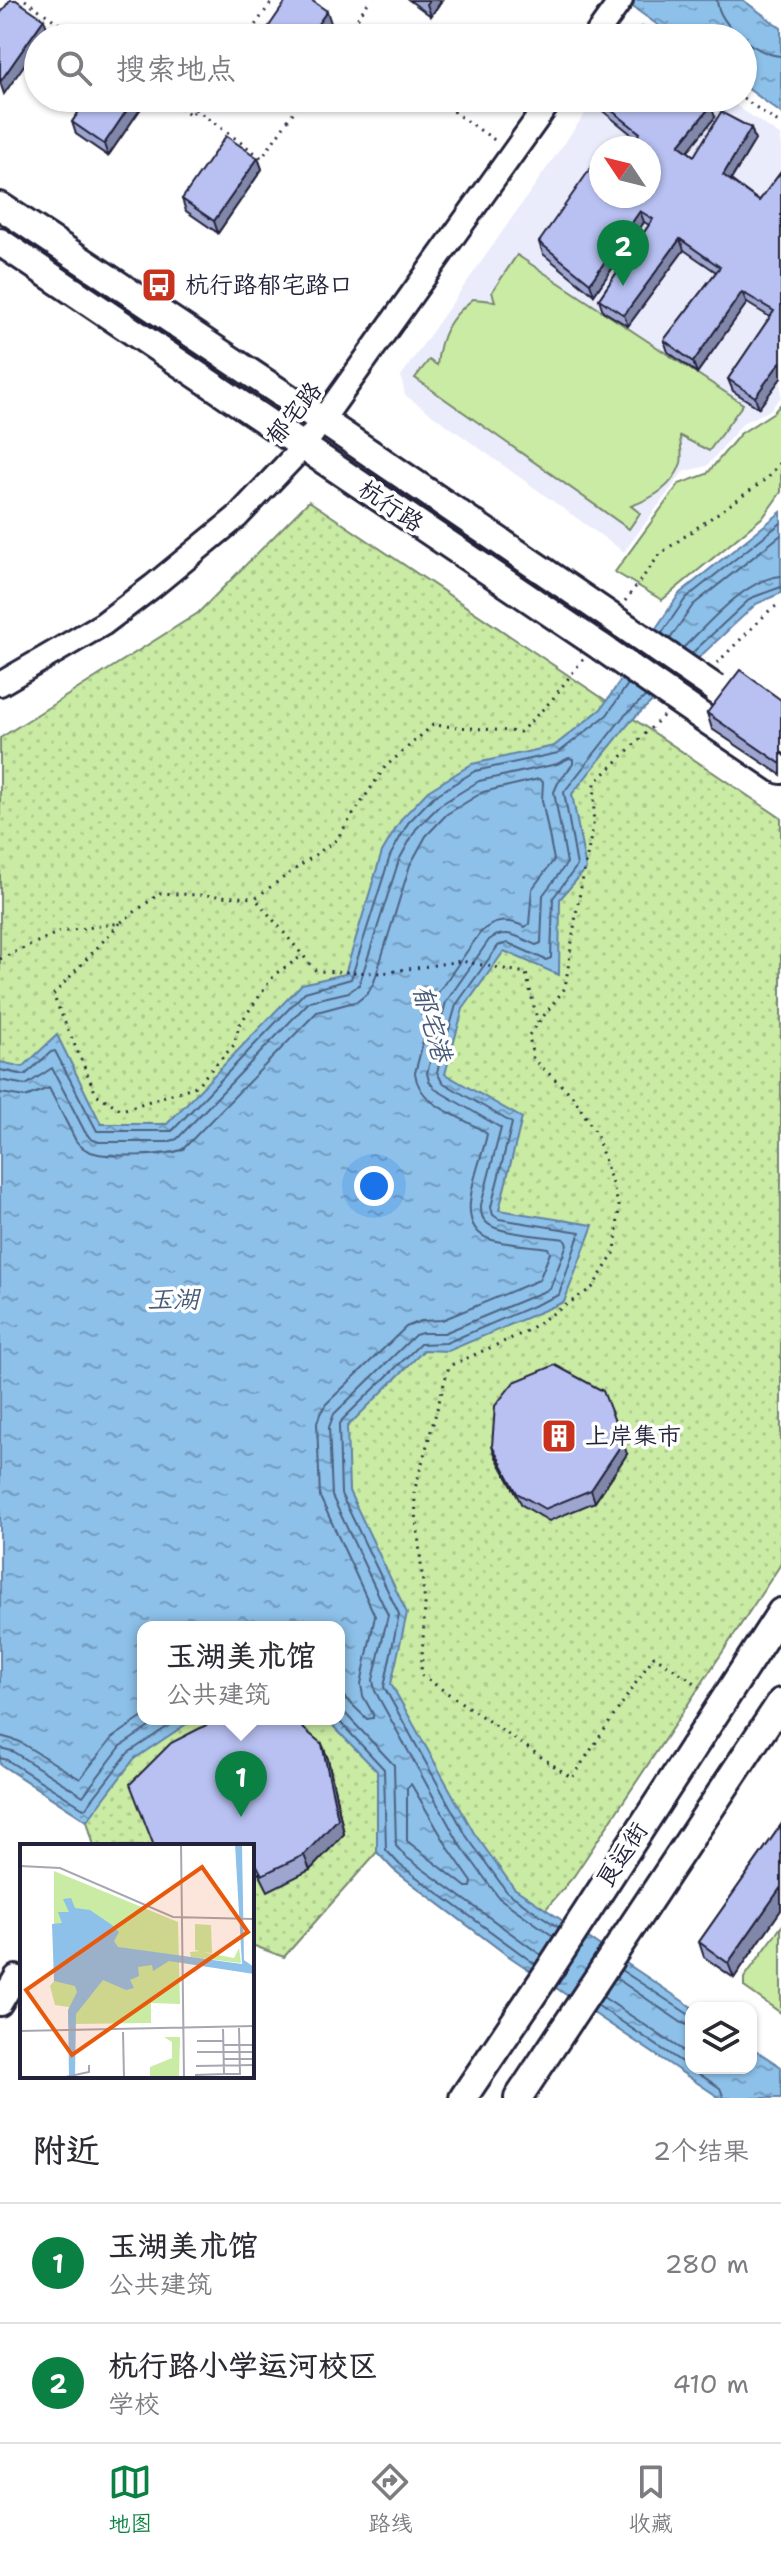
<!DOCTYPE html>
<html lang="zh">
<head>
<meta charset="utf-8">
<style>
	body { margin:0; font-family:"Shantell Sans","LXGW WenKai TC",sans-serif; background:#f2f2f3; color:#2b2b33 }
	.controls { position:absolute; right:24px; bottom:24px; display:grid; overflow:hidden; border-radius:16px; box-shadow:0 2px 6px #0004 }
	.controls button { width:72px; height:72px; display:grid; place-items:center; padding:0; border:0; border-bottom:2px solid #e1e1e2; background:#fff; color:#2b2b33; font:40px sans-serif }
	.compass { position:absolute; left:589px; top:136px; width:72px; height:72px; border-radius:50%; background:#fff; box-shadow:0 2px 6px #0004; rotate:305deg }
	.you { position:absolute; left:374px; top:1186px; width:28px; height:28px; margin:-20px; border:6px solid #fff; border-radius:50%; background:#1a73e8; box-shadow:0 0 0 12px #1a73e833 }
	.badge { display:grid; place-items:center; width:52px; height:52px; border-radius:50%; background:#0b8043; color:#fff; font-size:26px; font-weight:700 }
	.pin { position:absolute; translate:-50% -66px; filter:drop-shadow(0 2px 4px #0008) }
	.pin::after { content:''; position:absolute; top:42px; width:28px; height:24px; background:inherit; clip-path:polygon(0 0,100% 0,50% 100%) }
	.popup { position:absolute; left:137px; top:1621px; width:208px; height:104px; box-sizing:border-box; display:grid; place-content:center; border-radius:16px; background:#fff; filter:drop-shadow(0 2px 6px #0005); font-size:26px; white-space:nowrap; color:#7c7c81 }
	.popup b { font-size:30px; color:#2b2b33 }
	.popup::after { content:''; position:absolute; left:50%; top:100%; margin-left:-16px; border:16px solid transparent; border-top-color:#fff }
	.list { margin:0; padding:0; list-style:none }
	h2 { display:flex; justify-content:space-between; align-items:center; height:104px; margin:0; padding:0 32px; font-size:34px }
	h2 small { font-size:26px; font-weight:400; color:#7c7c81 }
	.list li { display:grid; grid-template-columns:52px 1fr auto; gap:24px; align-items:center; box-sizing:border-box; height:120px; padding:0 32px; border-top:2px solid #e1e1e2 }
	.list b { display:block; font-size:30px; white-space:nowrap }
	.list p { margin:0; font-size:26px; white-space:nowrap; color:#7c7c81 }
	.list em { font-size:26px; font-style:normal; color:#7c7c81 }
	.icon { flex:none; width:44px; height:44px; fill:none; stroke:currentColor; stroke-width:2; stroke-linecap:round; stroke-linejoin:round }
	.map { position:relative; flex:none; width:781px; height:2098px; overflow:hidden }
	.search { position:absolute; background:#fff; box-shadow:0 2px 6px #0004; left:24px; right:24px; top:24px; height:88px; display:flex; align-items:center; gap:20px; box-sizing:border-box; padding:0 28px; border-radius:44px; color:#7c7c81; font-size:30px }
	.sheet { height:344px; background:#fff }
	nav { display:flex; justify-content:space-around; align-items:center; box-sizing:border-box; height:112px; border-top:2px solid #e1e1e2; background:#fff; font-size:22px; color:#7c7c81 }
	nav a { display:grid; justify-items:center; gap:4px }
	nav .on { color:#0b8043 }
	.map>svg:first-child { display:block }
	.built { fill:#eaecfb; fill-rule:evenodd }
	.green { fill:#c9eba3; stroke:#76866f; stroke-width:2 }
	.park { fill:url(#park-dots); stroke:#76866f; stroke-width:2; fill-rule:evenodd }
	.water { fill:url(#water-ripples); stroke:#6281a4; stroke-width:2 }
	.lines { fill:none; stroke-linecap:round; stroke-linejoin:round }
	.shore { stroke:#4d6281; stroke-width:2 }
	.tertiary-casing { stroke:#22223b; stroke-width:28 }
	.secondary-casing { stroke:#22223b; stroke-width:32 }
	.path { stroke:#22223b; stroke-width:3; stroke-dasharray:2 6; stroke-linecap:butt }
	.tertiary { stroke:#fff; stroke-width:22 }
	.secondary { stroke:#fff; stroke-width:26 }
	.secondary-bridge-casing { stroke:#22223b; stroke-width:32; stroke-linecap:butt }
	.secondary-bridge { stroke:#fff; stroke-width:26 }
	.wall { fill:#9ea6d0; stroke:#22223b; stroke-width:2 }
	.shaded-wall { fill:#8187a9; stroke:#22223b; stroke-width:2 }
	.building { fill:#b8c1f2; stroke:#22223b; stroke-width:2 }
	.labels { text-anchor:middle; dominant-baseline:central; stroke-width:7; stroke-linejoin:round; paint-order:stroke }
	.poi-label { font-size:24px; fill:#22223b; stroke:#fff; text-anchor:start }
	.street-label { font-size:24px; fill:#22223b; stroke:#fff }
	.water-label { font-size:26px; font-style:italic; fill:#475a78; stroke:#fff }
	.inset-road { fill:none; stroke:#a7a7b1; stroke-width:2 }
	.view { fill:#e8590c; fill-opacity:0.15; stroke:#e8590c; stroke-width:4 }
	.inset-edge { fill:none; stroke:#22223b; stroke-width:4 }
</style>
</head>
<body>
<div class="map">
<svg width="781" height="2098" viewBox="0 0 781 2098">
	<defs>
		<pattern id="park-dots" width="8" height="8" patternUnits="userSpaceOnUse" patternTransform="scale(2)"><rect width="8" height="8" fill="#c9eba3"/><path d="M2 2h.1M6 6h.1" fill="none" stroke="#acc98d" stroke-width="1.8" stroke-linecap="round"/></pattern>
		<pattern id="water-ripples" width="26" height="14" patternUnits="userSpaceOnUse" patternTransform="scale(2)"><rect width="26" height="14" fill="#8dc1ea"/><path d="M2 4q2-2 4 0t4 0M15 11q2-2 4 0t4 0" fill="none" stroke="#739cbf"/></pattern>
	</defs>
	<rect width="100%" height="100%" fill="#fff"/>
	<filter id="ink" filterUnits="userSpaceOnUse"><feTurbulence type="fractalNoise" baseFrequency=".0125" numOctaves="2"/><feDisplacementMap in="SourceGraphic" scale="16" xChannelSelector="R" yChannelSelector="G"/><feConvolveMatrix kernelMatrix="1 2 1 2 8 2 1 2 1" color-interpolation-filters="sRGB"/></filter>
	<g filter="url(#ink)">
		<path class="built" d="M596,98H725L781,136V397L769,411L744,422L707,466L683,472L624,552L405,395L401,376ZM601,148H649V196H601Z"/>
		<g class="green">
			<path d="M517,255L743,404L709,451L680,436C680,444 683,455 681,463C673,487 653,498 631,506L640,513L629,529L415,378L429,360L437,365C440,335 449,318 473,299L495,301L492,292Z"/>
			<path d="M781,404V492L764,516L662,600L615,572L679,484L707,474L740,434L774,412Z"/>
			<path d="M781,1927V2013L744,1987V1978Z"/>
		</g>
		<path class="park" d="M309,501L781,818V1564L574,1876L507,1955L394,1870L377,1852L284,1957L252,1945V1846H94L87,1821L0,1764V738L198,613ZM143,1627H339V1719H143Z"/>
		<g class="water">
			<path d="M623,0H743L781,28V113L743,85V38H676Z"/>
			<path d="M781,512V593L756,604L630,722L572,794L586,869L560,899L559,975L504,951L463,1009L445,1074L522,1118L499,1210L593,1225L564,1302L448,1351L424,1350L347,1427L349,1491L407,1613L391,1684L474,1833L514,1888L693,2008H691V2068H751V2047L781,2067V2098H720L507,1955L394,1870L377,1852V1771L326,1719H339V1627H143V1719H194L134,1759L87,1821L0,1764V1062L23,1067L57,1035L101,1124H167L302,984L345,974L382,852L402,818L428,791L472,764L554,746L601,709L680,593Z"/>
		</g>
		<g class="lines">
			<g class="shore">
				<path d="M717,0C718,25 757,55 781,56"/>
				<path d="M662,633L686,598L781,523"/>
				<path d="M670,639L693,605L781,535"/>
				<path d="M683,648C708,624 745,579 781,576"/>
				<path d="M691,654L751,598L781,587"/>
				<path d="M0,1070L25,1075L51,1052L55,1051L97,1131H172L305,992L351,979L390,856L408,823L433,797L475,771L558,753L607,715L628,684"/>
				<path d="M0,1080L26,1085L52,1068L85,1132L91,1139L99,1142H167L177,1139L310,1001L349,992L359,985L399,860L416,829L440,805L479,781L557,764L569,758L573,759V764L558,783L554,792L567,863L543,895L541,943L536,945C520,938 505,927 489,940L446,1002L427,1073L429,1081L435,1089L501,1128L481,1205C481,1212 481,1218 487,1223C497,1234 547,1236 564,1239L567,1244L550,1289L444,1333H422L415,1335L334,1414L329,1427L332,1496L388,1615L373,1680L375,1691L459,1843L499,1898L553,1936"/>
				<path d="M0,1093L25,1097L49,1088L76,1141C80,1146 85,1150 91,1152C106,1158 170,1156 183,1149L317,1012L358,1001L368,993L374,982L410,865L426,836L447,814L483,792L539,779L543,782L542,800L554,860L532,889L529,924L525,927C508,919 494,919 480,933L435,997L415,1073C419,1108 463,1115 487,1134C482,1163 448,1227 492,1240C510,1245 529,1245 548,1248L550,1253L539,1280L442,1320L421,1321L406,1327L326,1404L320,1414L317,1423L320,1497L375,1616L361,1684L363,1696L373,1714V1718L367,1719L339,1692"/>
				<path d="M339,1707L394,1765L396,1846L406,1857L541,1955"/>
				<path d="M337,1719L384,1769L386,1850L400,1865L535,1964"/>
				<path d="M0,1736L18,1741L80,1779L112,1738L143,1717"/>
				<path d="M0,1748L12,1751L83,1796L121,1746L161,1719"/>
				<path d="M0,1758L7,1760L85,1809L128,1753L179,1719"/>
				<path d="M411,1784L449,1849L472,1882L471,1887H466L407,1841V1788Z"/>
				<path d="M559,1928L507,1892L467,1837L384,1687L399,1614L341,1494L339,1426L342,1420L420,1344L446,1343L559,1295L580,1232L499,1219L493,1215L491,1207L512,1123L442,1082L437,1072L456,1005L498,946L508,943L546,960L551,958L553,898L577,866L564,792L623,717L646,696"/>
				<path d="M621,1970L691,2016"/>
				<path d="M616,1978L682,2023L691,2026"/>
				<path d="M603,1997L691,2056"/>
				<path d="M597,2005L720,2088L724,2098"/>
			</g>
			<defs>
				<g id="tertiary">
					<path d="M594,38L621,0"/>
					<path d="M0,684L103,624L153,586L237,517L303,447L552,98"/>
					<path d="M0,2004L16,1977"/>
				</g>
				<g id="secondary">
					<path d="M0,206L323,421L623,625"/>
					<path d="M0,242L601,647"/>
					<path d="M692,710L781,770"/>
					<path d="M463,2098L544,1978L781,1612"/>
					<path d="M518,2098L781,1702"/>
				</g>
			</defs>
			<use href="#tertiary" class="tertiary-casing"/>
			<use href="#secondary" class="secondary-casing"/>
			<g class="path">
				<path d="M25,0L80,38"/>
				<path d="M641,27L657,38"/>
				<path d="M246,38L273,0"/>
				<path d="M344,38L370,0"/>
				<path d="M167,98L191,115L203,98"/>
				<path d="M433,98L499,143"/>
				<path d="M743,98L781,125"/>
				<path d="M195,109L262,158L303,98"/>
				<path d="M625,601L661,553L768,478L781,461"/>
				<path d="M717,663L770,610L781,603"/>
				<path d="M663,716L595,783L593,826L577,908L565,988L529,1035L533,1059L572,1095L596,1133L619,1206L615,1252L592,1288L523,1333L449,1366L414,1492L425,1605L421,1675L572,1778L654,1656L700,1686"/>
				<path d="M120,923L53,995L96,1094L122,1110L196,1086L234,1045L239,1025L275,974L302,956"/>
				<path d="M0,959L59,932L120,923L160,893L255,898"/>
				<path d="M538,1023L526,973L461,961L382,973L316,971L255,898L336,840L385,767L433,725L520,732L551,701L583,659"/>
			</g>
			<use href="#tertiary" class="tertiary"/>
			<use href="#secondary" class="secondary"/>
			<defs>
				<g id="secondary-bridge">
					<path d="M623,625L715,688"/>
					<path d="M601,647L692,710"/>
				</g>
			</defs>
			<use href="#secondary-bridge" class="secondary-bridge-casing"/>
			<use href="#secondary-bridge" class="secondary-bridge"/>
		</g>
		<g class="wall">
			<path d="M409,0H442L431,16Z"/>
			<path d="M88,98H148L108,156L76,134L72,122Z"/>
			<path d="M595,98H701L715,117L687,151L694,156L751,128L755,140L731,180L759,201L781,172V378L759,408L733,391L728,379L770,317L747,303L697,373L668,352L664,340L716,272L684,250L628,326L603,311L599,299L649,225L644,222L594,295L543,254L539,242L601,196L636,138L599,108Z"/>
			<path d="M258,158L262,169L218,233L186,211L182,199Z"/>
			<path d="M781,700V775L712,729L707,713Z"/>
			<path d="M492,1446L627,1454L595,1502L549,1521L522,1505L496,1457Z"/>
			<path d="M322,1744L328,1759L344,1834L310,1870L268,1891L259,1873L252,1877V1846Z"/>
			<path d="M781,1825V1910L734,1978L704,1957L699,1942Z"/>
		</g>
		<g class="shaded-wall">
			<path d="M430,0H442L431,16L427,4Z"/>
			<path d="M327,11L331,23L321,38H308Z"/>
			<path d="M44,19L48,31L43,38H38V45L4,94L0,82Z"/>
			<path d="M135,98H148L108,156L104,144Z"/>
			<path d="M711,106L715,117L683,157L679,145Z"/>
			<path d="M751,128L755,140L727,186L723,175Z"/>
			<path d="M258,158L262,169L218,233L214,221Z"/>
			<path d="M640,211L644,222L594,295L590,283Z"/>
			<path d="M680,239L684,250L628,326L624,315Z"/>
			<path d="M742,292L747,303L697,373L693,362Z"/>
			<path d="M781,361V378L759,408L755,397Z"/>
			<path d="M623,1442L627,1454L595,1502L591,1490Z"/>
			<path d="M322,1744L328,1759L344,1834L310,1870L304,1855Z"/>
			<path d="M781,1887V1910L734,1978L728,1963Z"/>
		</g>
		<g class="building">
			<path d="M10,0H16L44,19L0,82V14Z"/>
			<path d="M287,0H311L327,11L308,38H261Z"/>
			<path d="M88,98H135L104,144L72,122Z"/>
			<path d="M596,98H701L711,106L679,145L694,156L721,112L751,128L723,175L759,201L781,172V361L755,397L728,379L774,311L742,292L693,362L664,340L720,267L680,239L624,315L599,299L653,219L640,211L590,283L539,242L595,162L601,165V196H649V148H629L640,133Z"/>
			<path d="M226,136L258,158L214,221L182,199Z"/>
			<path d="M740,670L781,700V764L707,713Z"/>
			<path d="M555,1365L603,1391L623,1442L591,1490L545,1509L517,1493L492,1446L495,1406L514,1382Z"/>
			<path d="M218,1719H292L322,1744L338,1819L304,1855L262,1875L253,1858H252V1846H154L130,1784L171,1743Z"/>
			<path d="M781,1825V1887L728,1963L699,1942Z"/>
		</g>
	</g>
	<defs>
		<symbol id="bus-square" viewBox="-11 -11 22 22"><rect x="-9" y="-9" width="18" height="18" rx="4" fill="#c8321e" stroke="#fff"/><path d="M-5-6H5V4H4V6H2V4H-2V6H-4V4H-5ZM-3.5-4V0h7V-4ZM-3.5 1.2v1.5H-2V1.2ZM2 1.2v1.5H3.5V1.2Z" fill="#fff"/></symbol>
		<symbol id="building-square" viewBox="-11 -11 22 22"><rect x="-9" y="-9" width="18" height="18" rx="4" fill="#c8321e" stroke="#fff"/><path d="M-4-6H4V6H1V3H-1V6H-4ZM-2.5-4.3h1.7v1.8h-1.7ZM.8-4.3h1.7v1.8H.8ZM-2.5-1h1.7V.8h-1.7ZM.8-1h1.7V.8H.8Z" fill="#fff"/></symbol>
	</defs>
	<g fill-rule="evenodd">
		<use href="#bus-square" x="139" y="265" width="40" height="40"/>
		<use href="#building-square" x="539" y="1416" width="40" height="40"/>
	</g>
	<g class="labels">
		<g class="poi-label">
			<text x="185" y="285">杭行路郁宅路口</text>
			<text x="585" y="1436">上岸集市</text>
		</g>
		<g class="street-label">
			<text transform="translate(294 413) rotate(-51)">郁宅路</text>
			<text transform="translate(391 506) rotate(34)">杭行路</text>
			<text transform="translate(622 1855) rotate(-57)">良运街</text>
		</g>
		<g class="water-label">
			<text transform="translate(433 1023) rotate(74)">郁宅港</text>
			<text x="173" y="1298">玉湖</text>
		</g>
	</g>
	<g transform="translate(20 1844)">
		<rect width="234" height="234" fill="#fff"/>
		<path d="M175,80L191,81L192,109L182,108L214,114L219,104L221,119L171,113L170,108L180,107L175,106Z" fill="#c9eba3"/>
		<path d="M34,27L158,78L160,160L131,159V179L48,180L49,163L35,161L30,142L34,137ZM144,193H160L159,234H130V223L152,214V198Z" fill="#c9eba3"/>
		<path d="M215,0H222L224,116L234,123V130L149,117L133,127L132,121L118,123L119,132L110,136L114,144L106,146L83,136L56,170L55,234H49L48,166L57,148L55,142L34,137L32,80L42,79L38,68H49L43,55L51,54L55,64L70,66L92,81L99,88L94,97L98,103L222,120Z" fill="#8dc1ea"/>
		<path class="inset-road" d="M161,0L164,234M0,22L40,24L153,73L234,75M0,187L234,182M103,188L104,234M177,197H204M204,201H234M177,208H234M204,215H234M176,222L234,221M204,230H220L219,184M175,231L204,230L203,185M41,234L69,228V221"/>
		<path class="view" d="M182,23L228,88L52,211L6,146Z"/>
		<rect width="234" height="234" class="inset-edge"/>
	</g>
</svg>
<div class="controls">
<button><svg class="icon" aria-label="layers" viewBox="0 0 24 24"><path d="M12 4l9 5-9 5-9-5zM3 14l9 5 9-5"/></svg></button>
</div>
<svg class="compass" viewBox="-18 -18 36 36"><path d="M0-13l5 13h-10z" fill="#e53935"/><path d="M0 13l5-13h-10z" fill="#7c7c81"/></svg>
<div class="you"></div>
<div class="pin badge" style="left:241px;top:1817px">1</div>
<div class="popup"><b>玉湖美术馆</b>公共建筑</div>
<div class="pin badge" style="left:623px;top:286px">2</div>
<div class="search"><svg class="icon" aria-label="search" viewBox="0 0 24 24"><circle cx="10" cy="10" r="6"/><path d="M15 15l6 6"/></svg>搜索地点</div>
</div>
<section class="sheet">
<h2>附近<small>2个结果</small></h2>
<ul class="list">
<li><span class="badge">1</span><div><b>玉湖美术馆</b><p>公共建筑</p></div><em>280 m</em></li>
<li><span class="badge">2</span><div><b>杭行路小学运河校区</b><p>学校</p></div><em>410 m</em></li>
</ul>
</section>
<nav>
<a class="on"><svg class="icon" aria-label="map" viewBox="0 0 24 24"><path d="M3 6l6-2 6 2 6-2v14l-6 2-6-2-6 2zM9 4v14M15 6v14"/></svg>地图</a>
<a><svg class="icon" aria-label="directions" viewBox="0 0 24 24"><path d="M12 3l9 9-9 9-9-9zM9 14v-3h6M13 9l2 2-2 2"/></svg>路线</a>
<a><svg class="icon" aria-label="saved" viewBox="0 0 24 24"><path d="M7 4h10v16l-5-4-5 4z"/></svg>收藏</a>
</nav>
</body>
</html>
